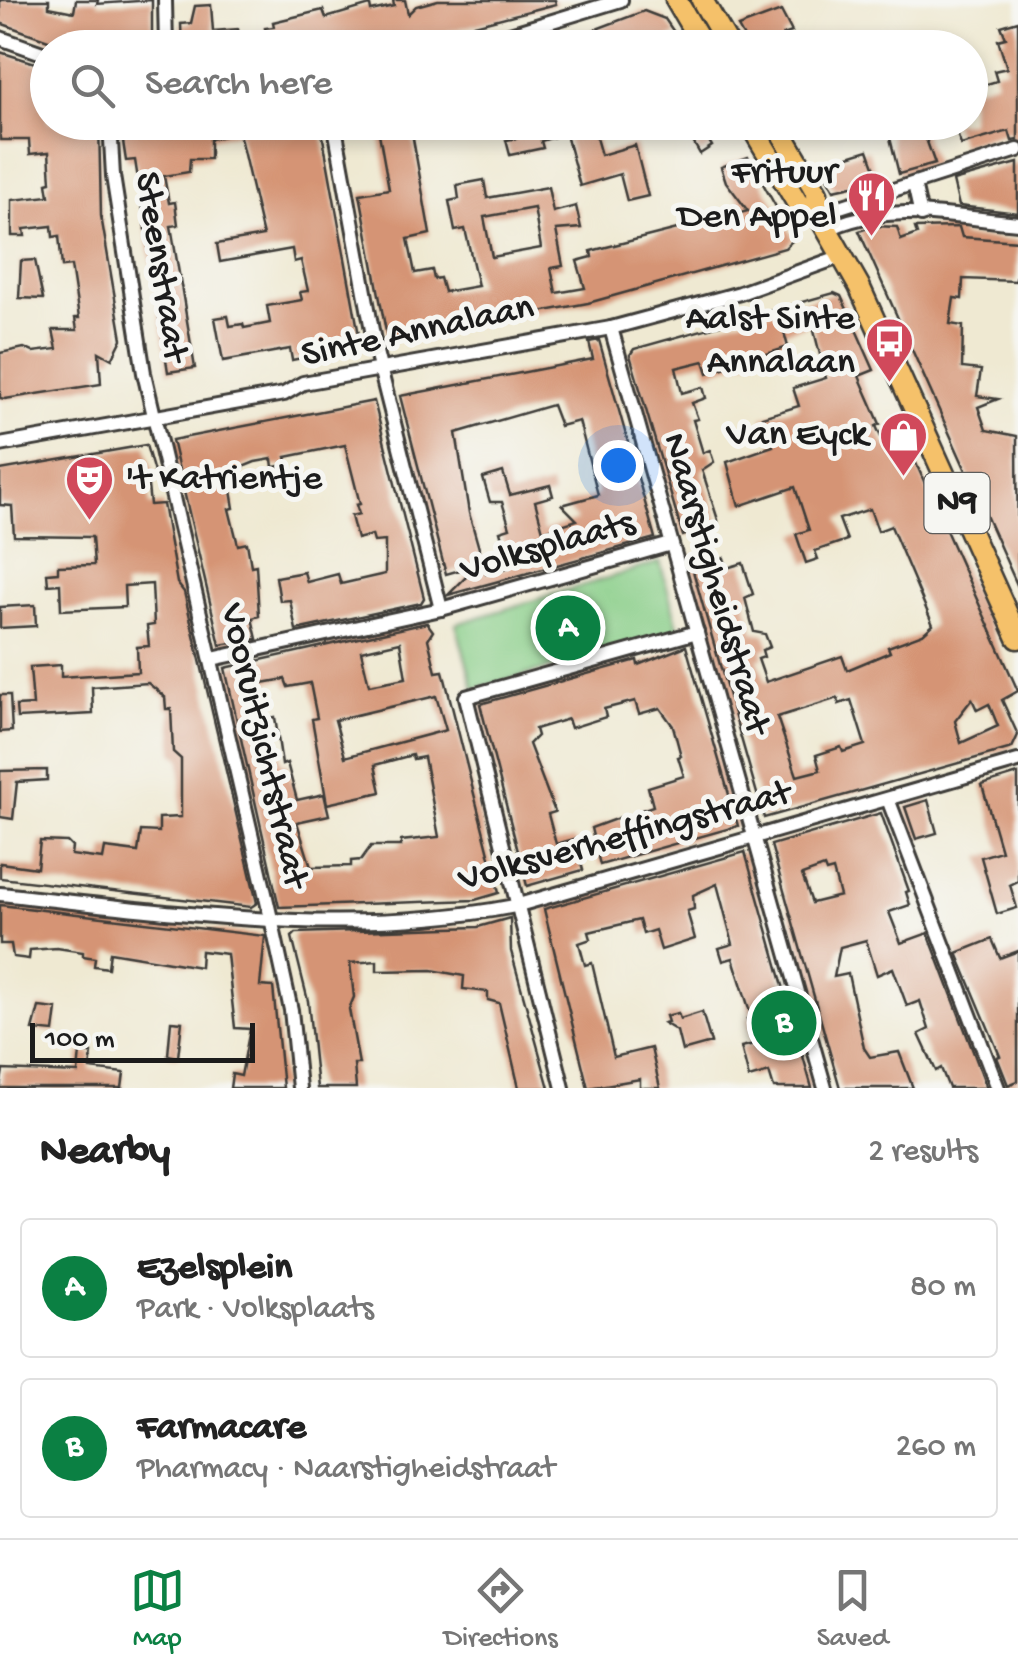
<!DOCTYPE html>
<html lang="en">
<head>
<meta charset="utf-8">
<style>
	body { margin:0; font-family:"Gochi Hand",sans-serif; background:#f6f6f6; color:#222 }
	.scale { position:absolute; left:30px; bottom:25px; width:225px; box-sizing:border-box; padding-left:10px; border:5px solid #1c1c1c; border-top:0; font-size:28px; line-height:35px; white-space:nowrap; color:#1c1c1c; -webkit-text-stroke:8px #f6f6f2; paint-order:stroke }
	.you { position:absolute; left:618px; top:465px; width:35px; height:35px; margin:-25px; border:8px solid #fff; border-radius:50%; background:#1a73e8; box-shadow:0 0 0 15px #1a73e833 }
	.badge { display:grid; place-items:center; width:65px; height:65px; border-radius:50%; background:#0b8043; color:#fff; font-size:32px; font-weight:700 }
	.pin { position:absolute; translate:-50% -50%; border:5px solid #fff; box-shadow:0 2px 10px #0006 }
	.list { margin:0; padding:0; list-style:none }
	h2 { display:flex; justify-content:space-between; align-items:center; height:130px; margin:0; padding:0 40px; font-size:42px }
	h2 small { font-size:32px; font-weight:400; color:#767676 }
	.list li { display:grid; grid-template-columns:65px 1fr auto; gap:30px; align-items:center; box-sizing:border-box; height:140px; margin:0 20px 20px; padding:0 20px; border:2px solid #e0e0e0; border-radius:10px }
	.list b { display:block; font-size:38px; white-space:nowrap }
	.list p { margin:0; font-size:32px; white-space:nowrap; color:#767676 }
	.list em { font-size:32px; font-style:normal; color:#767676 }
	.icon { flex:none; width:55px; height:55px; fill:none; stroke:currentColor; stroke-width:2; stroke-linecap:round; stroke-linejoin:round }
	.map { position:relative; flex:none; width:1018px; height:1088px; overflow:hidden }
	.search { position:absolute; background:#fff; box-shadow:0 5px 15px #0003; left:30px; right:30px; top:30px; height:110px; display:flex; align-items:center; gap:25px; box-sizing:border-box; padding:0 35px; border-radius:55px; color:#767676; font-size:38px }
	.sheet { height:450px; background:#fff }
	nav { display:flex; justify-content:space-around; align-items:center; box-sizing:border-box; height:140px; border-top:2px solid #e0e0e0; background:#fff; font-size:28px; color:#767676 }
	nav a { display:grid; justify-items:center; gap:5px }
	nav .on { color:#0b8043 }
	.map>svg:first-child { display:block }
	.green { fill:#88cd87; stroke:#527452; stroke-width:2.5 }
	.building { fill:#d59475; fill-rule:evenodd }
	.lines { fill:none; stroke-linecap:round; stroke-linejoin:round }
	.street-casing { stroke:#3c3b37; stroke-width:18 }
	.primary-casing { stroke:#3c3b37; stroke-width:25 }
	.street { stroke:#fff; stroke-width:12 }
	.primary { stroke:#f5c16b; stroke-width:20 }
	.labels { text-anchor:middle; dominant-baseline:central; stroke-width:10; stroke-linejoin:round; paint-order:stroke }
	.shield { fill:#f6f6f2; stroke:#5d5d5c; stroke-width:2.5 }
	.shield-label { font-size:35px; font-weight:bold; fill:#1c1c1c }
	.poi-label { font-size:38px; fill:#1c1c1c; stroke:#f6f6f2; text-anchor:end }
	.street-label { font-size:38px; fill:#1c1c1c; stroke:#f6f6f2 }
</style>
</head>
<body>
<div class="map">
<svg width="1018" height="1088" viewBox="0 0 1018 1088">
	<rect width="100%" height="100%" fill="#f6f6f2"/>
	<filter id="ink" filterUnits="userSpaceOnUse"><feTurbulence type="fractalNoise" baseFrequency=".01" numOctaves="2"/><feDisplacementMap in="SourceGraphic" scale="20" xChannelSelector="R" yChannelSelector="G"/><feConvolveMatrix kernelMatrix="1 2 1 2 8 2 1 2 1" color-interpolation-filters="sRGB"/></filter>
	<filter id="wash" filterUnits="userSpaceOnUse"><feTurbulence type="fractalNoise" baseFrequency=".0048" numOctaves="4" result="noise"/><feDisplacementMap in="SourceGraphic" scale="40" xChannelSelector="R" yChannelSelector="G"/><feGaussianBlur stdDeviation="2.25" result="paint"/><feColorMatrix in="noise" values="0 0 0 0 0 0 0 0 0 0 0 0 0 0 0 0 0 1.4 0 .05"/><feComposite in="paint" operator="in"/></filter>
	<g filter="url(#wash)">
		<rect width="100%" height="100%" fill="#efe9d2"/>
		<path class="green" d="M660,562L680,633L474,689L456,624Z"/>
		<g id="blocks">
			<g class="building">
				<path d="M0,0H49V7L74,12L76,0H98L97,4L152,0V48H71L0,23Z"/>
				<path d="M393,0H405L408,14L416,6L438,0H555L556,4L385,48H182L181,24L191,23L195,6L211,5L213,31L238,29L240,39L266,36L265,28L274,27L273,22L323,10L326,18L370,5L371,11L394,6Z"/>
				<path d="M644,11L665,19L676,35L658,44L660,48H546Z"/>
				<path d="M781,11L792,32L783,35L789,48H750L738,27Z"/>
				<path d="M1018,21V140L1012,141L1009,131L961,145L953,122H970V89L997,81L994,71L1007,68L998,40L1006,38L1001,26Z"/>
				<path d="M0,52L48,67V122H99L101,216L122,339L112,359L99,352L101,384L5,399L0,398V353L24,348L33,352L57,349L53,330H77L75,318H79L71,266L62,267L59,236L53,237L52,226L24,229L25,236H12V200L49,196L47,183L51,182L49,152L30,154L29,140H0Z"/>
				<path d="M120,122H320L361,346L292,360L290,349L223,361L215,318L228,316L230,326L243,324L244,328L270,323L267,306L302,300L300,292L308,291L301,260L294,262L292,249L220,262L217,244L263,236L239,133L210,139V159H190L189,172L164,176L169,203L175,202L178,225L171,226L195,368L168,372L135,160L126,161Z"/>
				<path d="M377,122H410L430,234L408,239L415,273L432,270L434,279L440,278L444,292L478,286L465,229L455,231L449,201L459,199L457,185L484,180L487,198L548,187L553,212L576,206L581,228L556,230L563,266L551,268L556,293L585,288L577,261L592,257L591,251L748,211L726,182L721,167L748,157L794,239L785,248L588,303L391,340L387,337L360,194L389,189ZM534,208L541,248L492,257L484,217Z"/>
				<path d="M551,122L555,137L541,141L543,148L510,155L506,140L518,138L515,125Z"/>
				<path d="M682,122H729L706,136L712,146L700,154Z"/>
				<path d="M886,122H920L935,164L899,174Z"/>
				<path d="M592,124L601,155L635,145L648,196L627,201L620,174L580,186L565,131Z"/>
				<path d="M868,150L879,180L834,190L820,165Z"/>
				<path d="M1018,163V213L959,206L953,181Z"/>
				<path d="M874,226L897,227L901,240L917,234L915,228L959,227L962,237L1018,241L1016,281L963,279L962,299L954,298L950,324L963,326L962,368L981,370L977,396L998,399L978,407L986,430L1017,436L1018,587L859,231Z"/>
				<path d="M35,260L43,299L19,298L21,261Z"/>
				<path d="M834,293L841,296L874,370L859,376L880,424L876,426L885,446L901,449L906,441L1018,691L1002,700L1018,735L1012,748L764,818L689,557L708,551L711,562L724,558L727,568L743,563L753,594L745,598L754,632L765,634L770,647L762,650L764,657L758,659L766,682L842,656L847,670L890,652L888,647L923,634L933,625L891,526L878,531L870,509L839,519L847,540L815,551L818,559L806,563L796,534L809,530L795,487L739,506L727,462L773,446L762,417L799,406L793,388L826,378L812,323L784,332L788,347L708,373L704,361L676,368L682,393L703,387L706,398L692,403L698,419L693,420L703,453L710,450L714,462L702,470L718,520V524L683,536L630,355L634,349ZM838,698L839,704L851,700L865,745L843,752L841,747L816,755L820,770L797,776L777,717ZM972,699L977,710L989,704L998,726L961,743L955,721Z"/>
				<path d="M599,340L655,538L448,595L478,565L446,574L400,396L593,359L589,342ZM552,405L560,426L579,421L598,495L562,505L577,520L543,531L535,501L553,496L550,485L510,495L503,472L483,478L490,502H502L510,528L500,531L510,567L486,573L469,513L456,433Z"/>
				<path d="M374,401L424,598L421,603L296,630L290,600L280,601L276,577L304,572L307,582L338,574L341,584L385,574V541L374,542L372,535L357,539L351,516L359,514L356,505L360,504L345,445L286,457L288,465L273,467L272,459L255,462L228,473L234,508L229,509L238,545L247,543L251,566L256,565L259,616L252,618L257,639L220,645L172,440Z"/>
				<path d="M146,445L155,476L147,477L150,505L163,504L177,583L184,592L257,903L251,907L0,878V863L37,868L40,841L67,842L72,847L71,855L103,859L105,848L138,852L141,831L159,832V818L181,817V759L173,752L171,709H166L165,697L148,683L92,687L93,714L17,718L16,706L33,705L30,667L61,665V677L138,672L137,647L149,646L147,626L154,625L152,584L124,586L125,607L61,610L60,584L48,585L47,573L58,572V566L94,565L92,537L14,536L12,506L0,505V470Z"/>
				<path d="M35,605L36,626L0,628V607Z"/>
				<path d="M427,623L433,631L428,639L436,672L443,671L499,893L475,900L279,907L225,668ZM400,642L406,678L369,685L361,651ZM285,679L288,687L310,683L317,718L312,719L327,804L381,792L375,765L412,755L413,759L424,757L439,837L401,841V846H371L361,860L351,861V866L311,867L297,822L329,815L324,794L297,800L287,763L282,765L275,717L265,719L257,684ZM436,696L446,730L345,757L335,720Z"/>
				<path d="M686,646L738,826L600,865L591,828L621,817L625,821L642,816L641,810L653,806L648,787L684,776L678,757L681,756L673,726L660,708L639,714L635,701L604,709L606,717L571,728L568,719L535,729L537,736L529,744L555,812L548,814L556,844L574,839L583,870L527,886L480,704L637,660L638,665Z"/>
				<path d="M0,695H10L12,731L0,732Z"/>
				<path d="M47,770V780L17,782L13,819L0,817V771Z"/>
				<path d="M1018,774V881L1010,885L1017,908L997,914L981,857L1001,851L982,785Z"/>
				<path d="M928,800L937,833L916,839L905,807Z"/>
				<path d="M881,813L909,891L906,892L910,905L889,912L901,943L928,933L987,1088H949L941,1068L936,1071L919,1034L929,1029L920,1001L907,1006L893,968L877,975L866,940L840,947L834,977L848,974L864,1048L870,1057L899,1052L913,1088H840L771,845ZM824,867L826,872L833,870L840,896L812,903L802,875Z"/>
				<path d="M745,852L812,1088H774L769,1072L749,1078L741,1047L754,1044L747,1019L752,1018L733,958L723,961L719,948L733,944L717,884L693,895L694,909L687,911L695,939L661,950L655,930L643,934L639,920L589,932L591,939L579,943L585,965L592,963L614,1057L651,1048L660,1088H640V1079L588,1088L544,909Z"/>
				<path d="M0,905L265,936L260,986L273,987L283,1088H230L232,1074L241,1076L250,1029L235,1028L227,954L201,951L200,967L110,952L108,968L94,966L95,958L83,956V952L57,948L30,950L29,959L13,957L11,944H0Z"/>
				<path d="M510,918L511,951L549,1088H519L499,1003L488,1000V992L463,989L464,976L432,970L377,971V961L350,963L354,997L349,1009L359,1064H354L356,1088H317L308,1001L292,937L296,933L478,927Z"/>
				<path d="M992,939L1000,958L1018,951V1081L1008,1085L997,1057L1000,1056L957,953Z"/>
				<path d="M39,1007L57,1009L54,1032L33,1030Z"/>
				<path d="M702,1012L711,1043L682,1051L677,1031L664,1023L668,1022L666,1016L678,1013L680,1019Z"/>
				<path d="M171,1021L182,1022L178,1057L168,1055Z"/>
				<path d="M80,1052L92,1053L90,1069L124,1073L122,1088H0L3,1070L78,1073Z"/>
			</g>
		</g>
	</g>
	<g filter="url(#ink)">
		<use href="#blocks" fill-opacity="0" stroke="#3c3b37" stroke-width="2.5"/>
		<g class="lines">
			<defs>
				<g id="street">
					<path d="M165,0L166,48"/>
					<path d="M0,38L48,55"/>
					<path d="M464,48L621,0"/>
					<path d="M110,122L113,176L144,373L272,923L291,1010L299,1088"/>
					<path d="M334,122L376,352L441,609"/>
					<path d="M914,184L921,215"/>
					<path d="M818,214L1018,150"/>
					<path d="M827,230C885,200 956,218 1018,223"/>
					<path d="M611,328L825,1088"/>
					<path d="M0,445L284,394L303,383L611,328L740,293L842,256"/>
					<path d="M212,659L441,609L671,544"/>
					<path d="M888,799L998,1088"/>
					<path d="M0,894C171,912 344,939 515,906L1018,761"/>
					<path d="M563,1088L466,697L697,632"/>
				</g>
				<g id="primary">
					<path d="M676,0L704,48"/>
					<path d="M702,0L730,48"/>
					<path d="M749,122L798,204L818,214"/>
					<path d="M775,122L817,193L818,214L859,286L1018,638"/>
				</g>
			</defs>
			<use href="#street" class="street-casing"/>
			<use href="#primary" class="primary-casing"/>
			<use href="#street" class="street"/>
			<use href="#primary" class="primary"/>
		</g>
	</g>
	<defs>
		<symbol id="restaurant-pin" viewBox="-11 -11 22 30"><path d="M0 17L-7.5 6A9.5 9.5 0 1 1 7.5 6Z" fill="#d1495b" stroke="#f6f6f2"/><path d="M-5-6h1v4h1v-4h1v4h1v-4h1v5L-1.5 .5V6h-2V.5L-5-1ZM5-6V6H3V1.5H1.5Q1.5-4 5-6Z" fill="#fff"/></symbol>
		<symbol id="bus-pin" viewBox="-11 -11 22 30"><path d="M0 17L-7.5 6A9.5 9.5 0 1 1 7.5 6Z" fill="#d1495b" stroke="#f6f6f2"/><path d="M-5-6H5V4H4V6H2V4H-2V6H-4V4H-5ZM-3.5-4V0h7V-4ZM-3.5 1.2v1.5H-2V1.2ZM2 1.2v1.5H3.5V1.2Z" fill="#fff"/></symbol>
		<symbol id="shop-pin" viewBox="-11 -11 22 30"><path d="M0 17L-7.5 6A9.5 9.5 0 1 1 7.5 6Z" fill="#d1495b" stroke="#f6f6f2"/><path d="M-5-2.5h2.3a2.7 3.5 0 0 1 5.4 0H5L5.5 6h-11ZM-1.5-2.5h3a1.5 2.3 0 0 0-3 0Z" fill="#fff"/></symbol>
		<symbol id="theatre-pin" viewBox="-11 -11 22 30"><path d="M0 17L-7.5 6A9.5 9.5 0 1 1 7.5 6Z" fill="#d1495b" stroke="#f6f6f2"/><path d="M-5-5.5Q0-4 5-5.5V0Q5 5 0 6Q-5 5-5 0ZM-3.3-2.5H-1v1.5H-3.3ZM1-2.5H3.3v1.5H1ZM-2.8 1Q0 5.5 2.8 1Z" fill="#fff"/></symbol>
	</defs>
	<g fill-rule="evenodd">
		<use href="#restaurant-pin" x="844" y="168" width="55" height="75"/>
		<use href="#bus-pin" x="862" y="314" width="55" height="75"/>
		<use href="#shop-pin" x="876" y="408" width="55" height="75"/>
		<use href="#theatre-pin" x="62" y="452" width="55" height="75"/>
	</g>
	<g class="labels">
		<rect class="shield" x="924.5" y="473" width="65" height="60" rx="8"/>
		<g class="shield-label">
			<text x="957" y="503">N9</text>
		</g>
		<g class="poi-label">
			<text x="837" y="174">Frituur<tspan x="837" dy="44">Den Appel</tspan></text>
			<text x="855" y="320">Aalst Sinte<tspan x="855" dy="44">Annalaan</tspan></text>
			<text x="868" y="436">Van Eyck</text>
			<text x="125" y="480" text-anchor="start">'t Katrientje</text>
		</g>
		<g class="street-label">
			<text transform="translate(159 267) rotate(81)">Steenstraat</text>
			<text transform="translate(418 333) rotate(-12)">Sinte Annalaan</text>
			<text transform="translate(548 548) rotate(-16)">Volksplaats</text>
			<text transform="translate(714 584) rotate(74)">Naarstigheidstraat</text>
			<text transform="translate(262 746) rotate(77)">Vooruitzichtstraat</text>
			<text transform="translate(625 838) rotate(-15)">Volksverheffingstraat</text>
		</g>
	</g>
</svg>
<div class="scale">100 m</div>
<div class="you"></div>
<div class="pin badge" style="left:568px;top:628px">A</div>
<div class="pin badge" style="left:784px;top:1023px">B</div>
<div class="search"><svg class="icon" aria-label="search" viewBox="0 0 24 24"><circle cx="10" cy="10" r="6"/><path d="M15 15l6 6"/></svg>Search here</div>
</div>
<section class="sheet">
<h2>Nearby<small>2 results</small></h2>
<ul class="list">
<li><span class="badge">A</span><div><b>Ezelsplein</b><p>Park · Volksplaats</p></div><em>80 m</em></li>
<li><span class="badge">B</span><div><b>Farmacare</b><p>Pharmacy · Naarstigheidstraat</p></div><em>260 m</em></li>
</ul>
</section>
<nav>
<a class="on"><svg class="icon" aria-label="map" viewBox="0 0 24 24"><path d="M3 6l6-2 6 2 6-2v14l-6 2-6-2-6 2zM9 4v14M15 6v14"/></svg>Map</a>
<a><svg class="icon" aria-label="directions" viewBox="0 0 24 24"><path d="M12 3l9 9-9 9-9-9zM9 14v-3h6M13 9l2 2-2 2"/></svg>Directions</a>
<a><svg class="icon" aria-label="saved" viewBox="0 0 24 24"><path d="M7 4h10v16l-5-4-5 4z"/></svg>Saved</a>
</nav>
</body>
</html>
